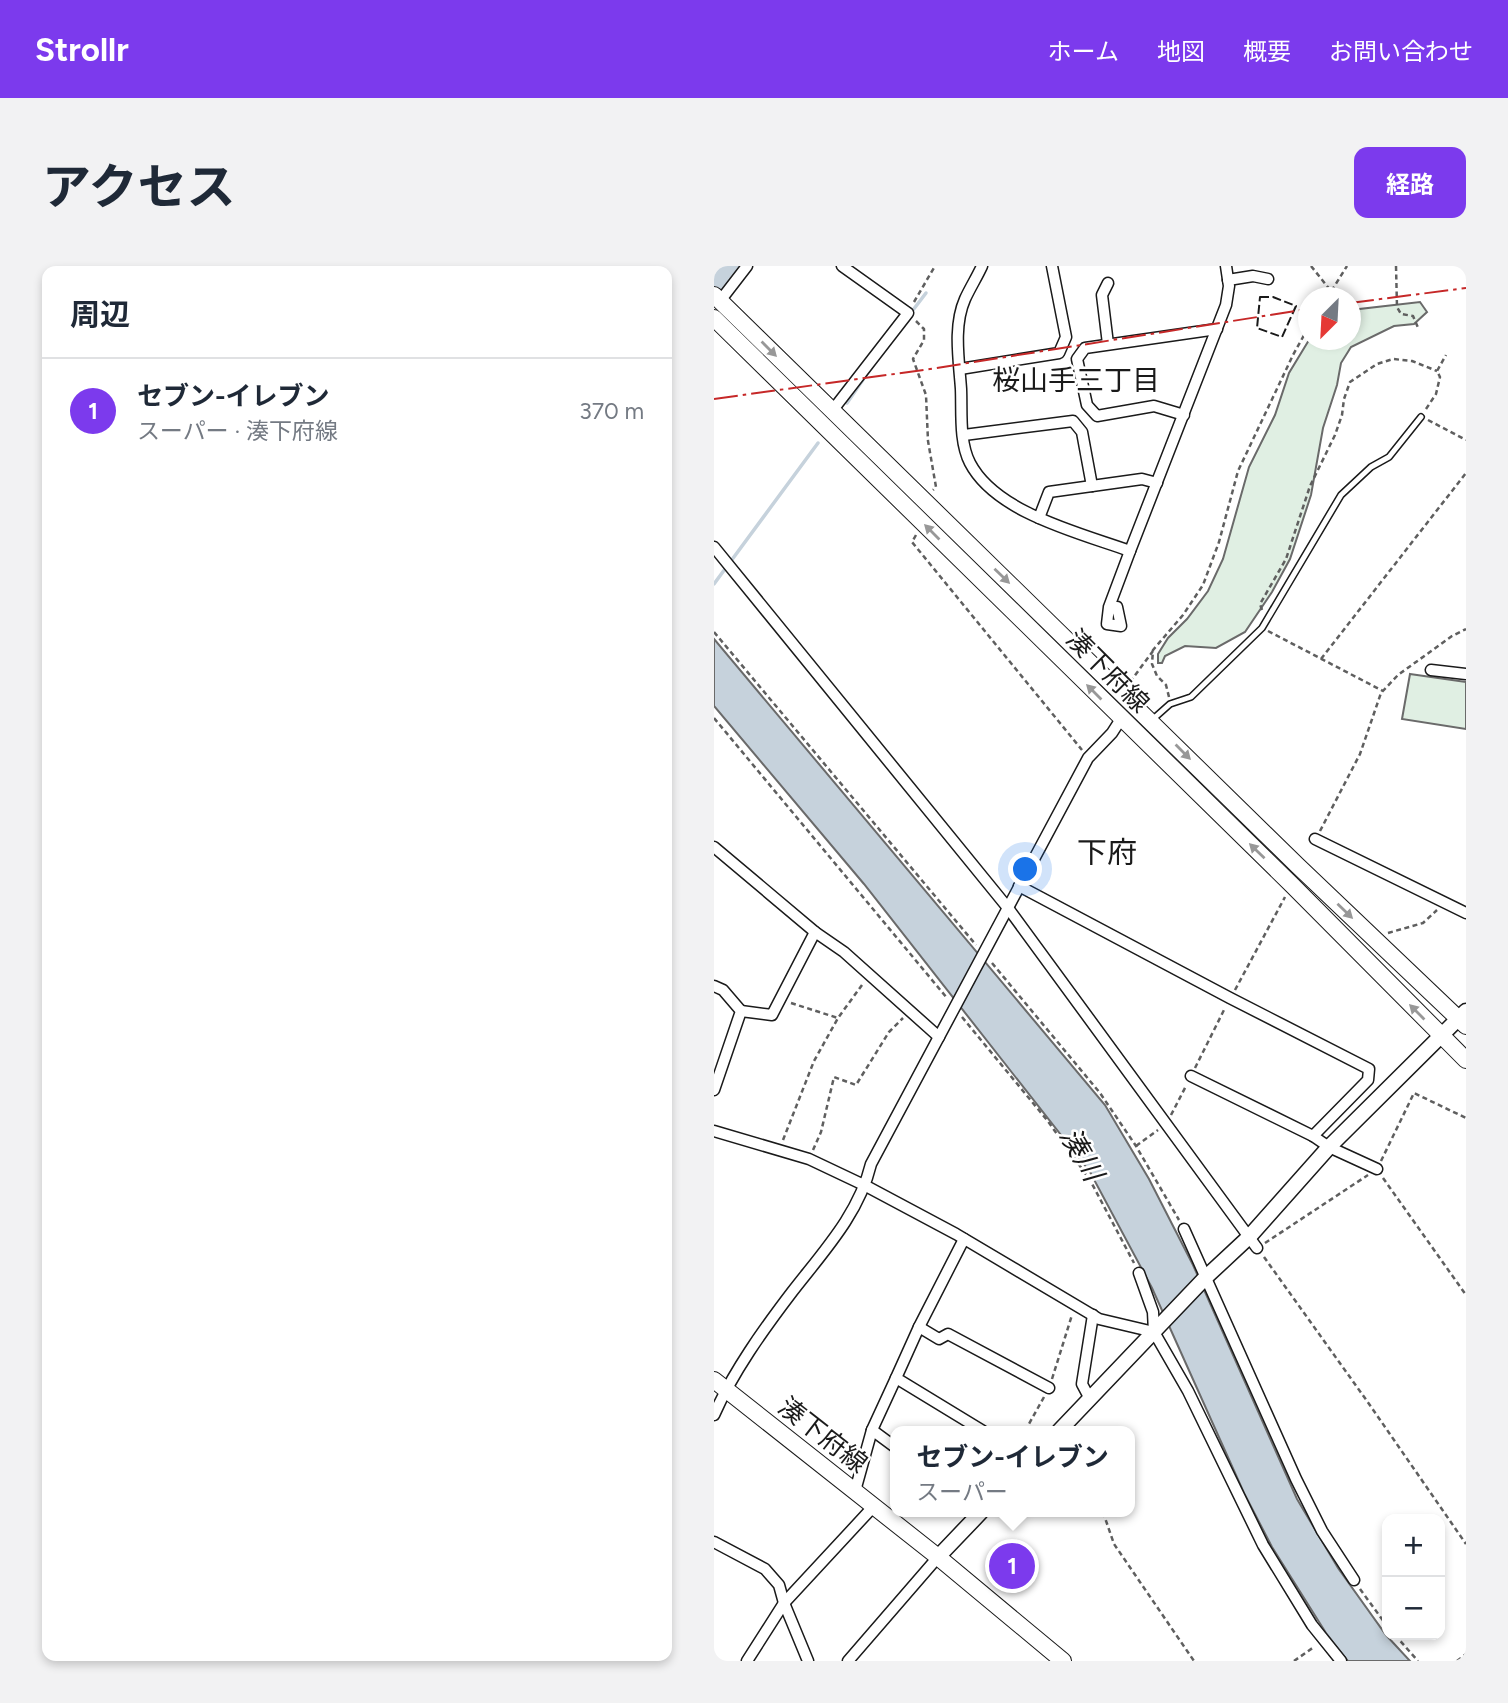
<!DOCTYPE html>
<html lang="ja">
<head>
<meta charset="utf-8">
<style>
	body { margin:0; font-family:Figtree,"Noto Sans JP",sans-serif; background:#f2f2f3; color:#1f2937 }
	.controls { position:absolute; right:21px; bottom:21px; display:grid; overflow:hidden; border-radius:14px; box-shadow:0 4px 10px #0003 }
	.controls button { width:63px; height:63px; display:grid; place-items:center; padding:0; border:0; border-bottom:2px solid #e0e1e3; background:#fff; color:#1f2937; font:35px sans-serif }
	.compass { position:absolute; left:584px; top:21px; width:63px; height:63px; border-radius:50%; background:#fff; box-shadow:0 4px 10px #0003; rotate:204deg }
	.you { position:absolute; left:312px; top:604px; width:24px; height:24px; margin:-18px; border:5px solid #fff; border-radius:50%; background:#1a73e8; box-shadow:0 0 0 10px #1a73e833 }
	.badge { display:grid; place-items:center; width:46px; height:46px; border-radius:50%; background:#7c3aed; color:#fff; font-size:23px; font-weight:700 }
	.pin { position:absolute; translate:-50% -50%; border:4px solid #fff; box-shadow:0 2px 7px #0006 }
	.popup { position:absolute; left:176px; top:1160px; width:245px; height:91px; box-sizing:border-box; display:grid; place-content:center; border-radius:14px; background:#fff; filter:drop-shadow(0 2px 5px #0005); font-size:23px; white-space:nowrap; color:#747a83 }
	.popup b { font-size:26px; color:#1f2937 }
	.popup::after { content:''; position:absolute; left:50%; top:100%; margin-left:-14px; border:14px solid transparent; border-top-color:#fff }
	.list { margin:0; padding:0; list-style:none }
	h2 { display:flex; justify-content:space-between; align-items:center; height:91px; margin:0; padding:0 28px; font-size:30px }
	h2 small { font-size:23px; font-weight:400; color:#747a83 }
	.list li { display:grid; grid-template-columns:46px 1fr auto; gap:21px; align-items:center; box-sizing:border-box; height:105px; padding:0 28px; border-top:2px solid #e0e1e3 }
	.list b { display:block; font-size:26px; white-space:nowrap }
	.list p { margin:0; font-size:23px; white-space:nowrap; color:#747a83 }
	.list em { font-size:23px; font-style:normal; color:#747a83 }
	.map { position:relative; flex:none; width:752px; height:1395px; overflow:hidden; border-radius:14px }
	header { display:flex; align-items:center; gap:42px; box-sizing:border-box; height:98px; padding:0 35px; background:#7c3aed; color:#fff }
	header strong { font-size:33px }
	nav { display:flex; gap:38px; margin-inline-start:auto; font-size:24px }
	.intro { display:flex; align-items:center; justify-content:space-between; box-sizing:border-box; height:168px; padding:0 42px }
	h1 { margin:0; font-size:49px }
	.button { padding:18px 32px; border-radius:14px; background:#7c3aed; color:#fff; font-size:24px; font-weight:700 }
	main { display:flex; gap:42px; padding:0 42px }
	aside { flex:1; background:#fff; border-radius:14px; box-shadow:0 4px 10px #0003 }
	.map>svg:first-child { display:block }
	.green { fill:#e0efe3; stroke:#6a6a6a; stroke-width:2 }
	.water { fill:#c6d2dc; stroke:#6a6a6a; stroke-width:2 }
	.lines { fill:none; stroke-linecap:round; stroke-linejoin:round }
	.stream { stroke:#c6d2dc; stroke-width:3.5 }
	.river { stroke:#c6d2dc; stroke-width:23 }
	.building { fill:#e6e6e6; stroke:#1a1a1a; stroke-width:2 }
	.service-casing { stroke:#1a1a1a; stroke-width:8 }
	.minor-casing { stroke:#1a1a1a; stroke-width:13 }
	.tertiary-casing { stroke:#1a1a1a; stroke-width:17 }
	.secondary-casing { stroke:#1a1a1a; stroke-width:18 }
	.path { stroke:#5f5f5f; stroke-width:2.5; stroke-dasharray:5 3.5; stroke-linecap:butt }
	.service { stroke:#fff; stroke-width:5 }
	.minor { stroke:#fff; stroke-width:10 }
	.tertiary { stroke:#fff; stroke-width:14 }
	.secondary { stroke:#fff; stroke-width:16 }
	.fence { stroke:#1a1a1a; stroke-width:2; stroke-dasharray:9 3.5; stroke-linecap:butt }
	.power { stroke:#c62828; stroke-width:2; stroke-dasharray:24 5 3.5 5; stroke-linecap:butt }
	.oneway { fill:#989898 }
	.labels { text-anchor:middle; dominant-baseline:central; stroke-width:5; stroke-linejoin:round; paint-order:stroke }
	.street-label { font-size:26px; fill:#1a1a1a; stroke:#fff }
	.neighbourhood-label { font-size:28px; fill:#1a1a1a; stroke:#fff }
	.water-label { font-size:28px; font-style:italic; fill:#1a1a1a; stroke:#fff }
	.quarter-label { font-size:30px; fill:#1a1a1a; stroke:#fff }
</style>
</head>
<body>
<header>
<strong>Strollr</strong>
<nav><a>ホーム</a><a>地図</a><a>概要</a><a>お問い合わせ</a></nav>
</header>
<div class="intro"><h1>アクセス</h1><a class="button">経路</a></div>
<main>
<aside>
<h2>周辺<small></small></h2>
<ul class="list">
<li><span class="badge">1</span><div><b>セブン-イレブン</b><p>スーパー · 湊下府線</p></div><em>370 m</em></li>
</ul>
</aside>
<div class="map">
<svg width="752" height="1395" viewBox="0 0 752 1395">
	<rect width="100%" height="100%" fill="#fff"/>
	<g class="green">
		<path d="M706,36L713,46L700,58L680,60L637,81L627,97L623,119L609,162L597,229L576,293L558,326L531,366L502,382L471,380L451,390L448,397H444V388L454,372L473,353L494,325L509,293L535,201L561,149L575,107L595,74H636L637,44Z"/>
		<path d="M696,408L752,416V463L688,453Z"/>
	</g>
	<path class="water" d="M0,373L391,839L435,913L479,999L583,1233L624,1302L672,1369L696,1395H634L612,1367L558,1281L530,1227L438,1022L376,906L150,618L0,440Z"/>
	<g class="lines">
		<g class="stream">
			<path d="M196,48L212,27"/>
			<path d="M133,137L155,105"/>
			<path d="M17,295L104,177"/>
			<path d="M0,318L11,303"/>
		</g>
		<path class="river" d="M0,23L17,0"/>
	</g>
	<path class="building" d="M302,1278L317,1287L294,1322L280,1312Z"/>
	<g class="lines">
		<defs>
			<path id="service" d="M438,454L456,438L477,431L548,362L627,229L657,201L675,191L707,151"/>
			<g id="minor">
				<path d="M268,0C263,11 256,22 251,33C239,60 245,94 247,123C248,146 245,176 256,197C282,247 366,267 416,285L512,39L515,20L512,0"/>
				<path d="M514,14L539,10L554,13"/>
				<path d="M394,17L388,29L394,78"/>
				<path d="M6,35L33,0"/>
				<path d="M246,103L345,87L352,71L338,0"/>
				<path d="M118,145L194,47L128,0"/>
				<path d="M470,149L440,140L383,150L373,139L363,93L371,82L503,63"/>
				<path d="M250,169L359,155L368,166L378,220"/>
				<path d="M325,252L335,226L428,213L443,217"/>
				<path d="M0,281L294,642L543,982"/>
				<path d="M395,341H403L407,360L393,358L395,341L416,285"/>
				<path d="M717,404L752,408"/>
				<path d="M601,573L752,647"/>
				<path d="M0,581L101,666L130,686L225,771"/>
				<path d="M305,620L516,732L655,803L654,814L599,870"/>
				<path d="M0,720L9,724L27,745L0,824"/>
				<path d="M27,745L58,749L101,666"/>
				<path d="M477,810L599,870L615,881L663,903"/>
				<path d="M0,865L95,893L152,920L242,968L385,1053L440,1066"/>
				<path d="M470,963L582,1213L608,1265L640,1314"/>
				<path d="M425,1007L439,1046L440,1066L474,1125L549,1279L598,1359L627,1395"/>
				<path d="M205,1061L250,973"/>
				<path d="M376,1133L368,1118L379,1049"/>
				<path d="M0,1149C19,1106 49,1064 78,1026C109,986 145,948 157,898L374,492L398,467L407,453"/>
				<path d="M269,1165L182,1112L205,1061L225,1073L234,1068L335,1122"/>
				<path d="M181,1181L158,1164L182,1112"/>
				<path d="M141,1225L158,1164"/>
				<path d="M0,1276L51,1303L65,1319L70,1337L94,1395"/>
				<path d="M33,1395L70,1337L159,1241"/>
				<path d="M134,1395L224,1291"/>
			</g>
			<g id="tertiary">
				<path d="M345,1165L491,1012L535,971L615,881L752,745"/>
				<path d="M224,1291L267,1246"/>
			</g>
			<g id="secondary">
				<path d="M0,29L584,600L752,760"/>
				<path d="M0,52L578,619L752,794"/>
				<path d="M0,1114L224,1291L349,1395"/>
			</g>
		</defs>
		<use href="#service" class="service-casing"/>
		<use href="#minor" class="minor-casing"/>
		<use href="#tertiary" class="tertiary-casing"/>
		<use href="#secondary" class="secondary-casing"/>
		<g class="path">
			<path d="M597,0L617,25"/>
			<path d="M682,0L683,41L687,48L699,50L705,64"/>
			<path d="M613,32L633,0"/>
			<path d="M200,36L221,0"/>
			<path d="M202,55L210,63V74L199,93L212,129L214,175L222,221L219,224"/>
			<path d="M712,143L722,128L726,111L723,105L732,89"/>
			<path d="M714,154L752,174"/>
			<path d="M202,269L198,276L368,484"/>
			<path d="M548,344L546,338L572,293L596,220L621,169L628,149L630,133L636,116L663,98L679,93L698,95L723,105"/>
			<path d="M554,365L669,425"/>
			<path d="M0,366L262,679"/>
			<path d="M607,393L752,207"/>
			<path d="M416,416L439,385"/>
			<path d="M455,431L452,419L443,410L438,398L439,384L469,349L489,319L505,276L524,205L579,89L594,62"/>
			<path d="M0,452L233,732"/>
			<path d="M606,565L646,488L667,427L684,409L738,370L752,363"/>
			<path d="M674,667L709,657L723,644"/>
			<path d="M278,697L386,827L422,880L465,954"/>
			<path d="M521,724L571,631"/>
			<path d="M77,737L124,752"/>
			<path d="M248,751L333,854L376,914L420,997"/>
			<path d="M481,802L511,742"/>
			<path d="M457,849L472,820"/>
			<path d="M69,874L100,795L124,752L148,719"/>
			<path d="M422,880L444,864"/>
			<path d="M99,884L107,866L120,811L142,819L175,766L189,752"/>
			<path d="M667,895L700,827L752,852"/>
			<path d="M669,912L752,1029"/>
			<path d="M551,977L654,909"/>
			<path d="M550,991L653,1135L752,1278"/>
			<path d="M338,1113L358,1049"/>
			<path d="M311,1165L330,1131"/>
			<path d="M389,1246L400,1278L480,1395"/>
			<path d="M646,1323L673,1360"/>
			<path d="M681,1369L704,1395"/>
			<path d="M580,1395L600,1381"/>
			<path d="M743,1395L752,1388"/>
		</g>
		<use href="#service" class="service"/>
		<use href="#minor" class="minor"/>
		<use href="#tertiary" class="tertiary"/>
		<use href="#secondary" class="secondary"/>
		<path class="fence" d="M546,31H559L582,40L568,71L543,62Z"/>
		<g class="power">
			<path d="M636,37L752,22"/>
			<path d="M0,133L216,103L594,43"/>
		</g>
	</g>
	<defs><path id="oneway-solid" d="M-6-.8H1V-3.2L6.5 0L1 3.2V.8H-6Z" transform="scale(1.75)"/></defs>
	<g class="oneway">
		<use href="#oneway-solid" transform="translate(55 83) rotate(45)"/>
		<use href="#oneway-solid" transform="translate(218 266) rotate(-135)"/>
		<use href="#oneway-solid" transform="translate(288 310) rotate(44)"/>
		<use href="#oneway-solid" transform="translate(380 426) rotate(-135)"/>
		<use href="#oneway-solid" transform="translate(469 486) rotate(45)"/>
		<use href="#oneway-solid" transform="translate(543 585) rotate(-136)"/>
		<use href="#oneway-solid" transform="translate(631 645) rotate(44)"/>
		<use href="#oneway-solid" transform="translate(703 746) rotate(-135)"/>
	</g>
	<g class="labels">
		<g class="street-label">
			<text transform="translate(394 405) rotate(45)">湊下府線</text>
			<text transform="translate(109 1169) rotate(38)">湊下府線</text>
		</g>
		<g class="neighbourhood-label">
			<text x="362" y="114">桜山手三丁目</text>
		</g>
		<g class="water-label">
			<text transform="translate(368 888) rotate(60)">湊川</text>
		</g>
		<g class="quarter-label">
			<text x="393" y="586">下府</text>
		</g>
	</g>
</svg>
<div class="controls">
<button>+</button>
<button>−</button>
</div>
<svg class="compass" viewBox="-18 -18 36 36"><path d="M0-13l5 13h-10z" fill="#e53935"/><path d="M0 13l5-13h-10z" fill="#747a83"/></svg>
<div class="you"></div>
<div class="pin badge" style="left:298px;top:1300px">1</div>
<div class="popup"><b>セブン-イレブン</b>スーパー</div>
</div>
</main>
</body>
</html>
